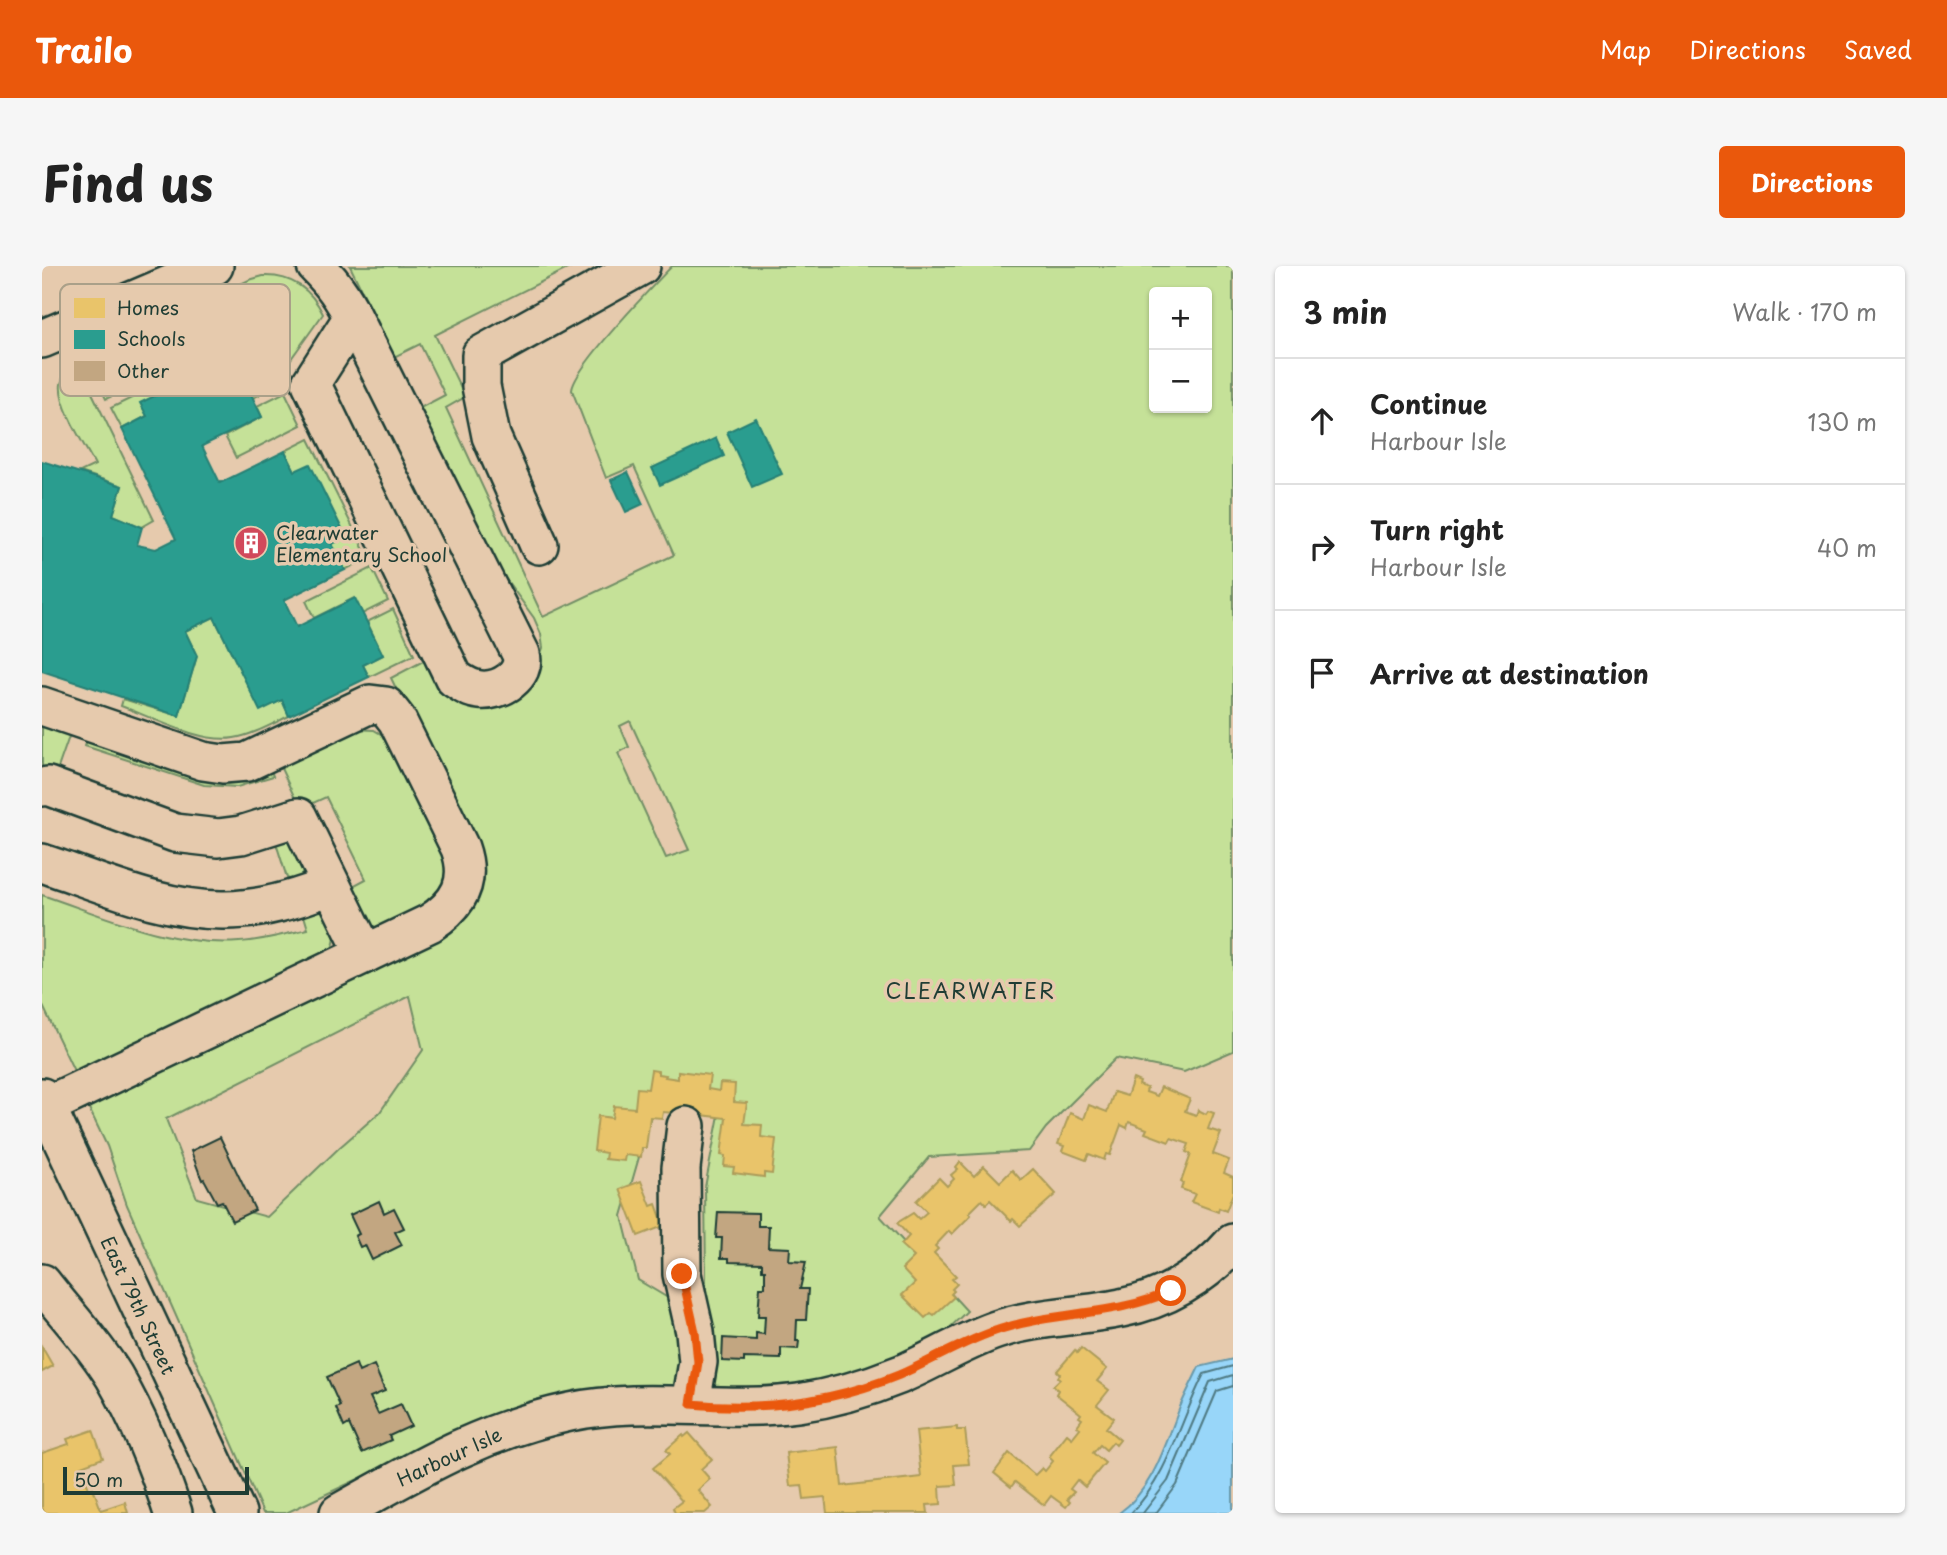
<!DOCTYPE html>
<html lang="en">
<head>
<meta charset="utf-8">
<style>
	body { margin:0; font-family:"Playpen Sans",sans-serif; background:#f6f6f6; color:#222 }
	.controls { position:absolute; right:21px; top:21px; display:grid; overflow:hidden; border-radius:7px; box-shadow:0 2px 5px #0004 }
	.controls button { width:63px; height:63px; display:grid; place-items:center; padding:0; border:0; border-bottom:2px solid #e0e0e0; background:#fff; color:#222; font:35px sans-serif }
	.scale { position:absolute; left:21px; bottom:18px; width:186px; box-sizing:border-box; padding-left:7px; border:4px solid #1f3d34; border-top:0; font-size:19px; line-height:24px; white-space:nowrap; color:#1f3d34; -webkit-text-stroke:5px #e6caad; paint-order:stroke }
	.stop { position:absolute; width:21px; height:21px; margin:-16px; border:5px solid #ea580c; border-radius:50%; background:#fff }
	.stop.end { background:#ea580c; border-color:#fff; box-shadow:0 2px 7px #0008 }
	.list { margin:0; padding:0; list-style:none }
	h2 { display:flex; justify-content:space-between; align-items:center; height:91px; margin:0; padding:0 28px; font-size:30px }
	h2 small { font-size:23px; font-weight:400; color:#767676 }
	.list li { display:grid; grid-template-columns:46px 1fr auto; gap:21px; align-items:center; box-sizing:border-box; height:126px; padding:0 28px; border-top:2px solid #e0e0e0 }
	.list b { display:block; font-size:26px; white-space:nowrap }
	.list p { margin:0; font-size:23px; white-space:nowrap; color:#767676 }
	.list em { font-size:23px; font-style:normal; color:#767676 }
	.icon { flex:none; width:38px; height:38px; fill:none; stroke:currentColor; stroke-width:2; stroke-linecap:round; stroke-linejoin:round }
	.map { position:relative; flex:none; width:1191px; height:1247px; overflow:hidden; border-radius:7px }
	header { display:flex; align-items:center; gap:42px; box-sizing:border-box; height:98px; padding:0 35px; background:#ea580c; color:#fff }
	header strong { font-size:33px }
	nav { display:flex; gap:38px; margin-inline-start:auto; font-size:24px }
	.intro { display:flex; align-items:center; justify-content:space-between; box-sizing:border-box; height:168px; padding:0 42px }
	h1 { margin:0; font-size:49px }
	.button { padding:18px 32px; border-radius:7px; background:#ea580c; color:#fff; font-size:24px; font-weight:700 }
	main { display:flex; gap:42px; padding:0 42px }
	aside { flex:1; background:#fff; border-radius:7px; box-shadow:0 2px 5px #0004 }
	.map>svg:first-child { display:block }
	.green { fill:#c5e198; stroke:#728f66; stroke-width:2; fill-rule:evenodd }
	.water { fill:#98d6f9; stroke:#6899aa; stroke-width:2 }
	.homes { fill:#e9c46a; stroke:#ac9c5a; stroke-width:2 }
	.schools { fill:#2a9d8f; stroke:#278074; stroke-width:2 }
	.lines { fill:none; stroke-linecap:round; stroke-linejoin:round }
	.shore { stroke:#4f7a83; stroke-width:2 }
	.building { fill:#c2a681; stroke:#1f3d34; stroke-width:2 }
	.minor-casing { stroke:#1f3d34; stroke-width:42 }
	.minor { stroke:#e6caad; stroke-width:37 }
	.route { stroke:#ea580c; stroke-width:9 }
	.labels { text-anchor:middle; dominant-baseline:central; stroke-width:7; stroke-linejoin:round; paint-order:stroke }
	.poi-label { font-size:19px; fill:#1f3d34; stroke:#e6caad; text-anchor:start }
	.street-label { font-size:19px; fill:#1f3d34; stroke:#e6caad }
	.neighbourhood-label { font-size:21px; letter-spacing:2px; fill:#1f3d34; stroke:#e6caad }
	.key { fill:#e6caad; stroke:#aaa089; stroke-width:2 }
	.key-label { font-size:19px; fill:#1f3d34 }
</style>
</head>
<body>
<header>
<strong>Trailo</strong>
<nav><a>Map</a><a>Directions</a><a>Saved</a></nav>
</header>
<div class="intro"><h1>Find us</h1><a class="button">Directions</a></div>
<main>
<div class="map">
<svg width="1191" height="1247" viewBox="0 0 1191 1247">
	<rect width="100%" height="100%" fill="#e6caad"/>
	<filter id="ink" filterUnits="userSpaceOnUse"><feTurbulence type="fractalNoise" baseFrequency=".0143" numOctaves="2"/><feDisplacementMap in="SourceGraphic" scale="14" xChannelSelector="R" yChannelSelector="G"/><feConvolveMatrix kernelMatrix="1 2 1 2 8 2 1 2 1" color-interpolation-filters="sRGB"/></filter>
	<g filter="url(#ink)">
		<g class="green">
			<path d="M308,0H531L393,69L423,131L404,142L501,351L632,289L592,200L564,212L530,124C532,101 610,21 630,0H1191V785L1142,806L1074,792L1004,862L987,885L887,891L838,950L925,1045L894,1075L793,1114L704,1122L665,1119L663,921L679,839L617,822L580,950L596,1014L631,1035L639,1090L631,1131L442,1154L244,1247H221L85,939L65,880L44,836L333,697L434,589L349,412L387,392L398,410L493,404L501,382L499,368L492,352L458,305L378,142L403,129L378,78L352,91ZM1112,26H1165V142H1112ZM588,455L647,584L624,592L576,487L587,481L578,460ZM368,730L381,784L338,846L298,881L225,951L155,932L124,853Z"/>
			<path d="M221,10C249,9 269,23 281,48L236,111L222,118C214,101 207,69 184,73L174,54L155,64L164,85L64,133L44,92L207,14Z"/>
			<path d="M194,81L217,129L211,132L198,105L172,118L165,104L99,137L105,150L80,163L69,142Z"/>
			<path d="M35,96L112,254L100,261L71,249L80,220L38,206L53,199C43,180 16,139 19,118C21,108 27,102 35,96Z"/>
			<path d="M243,126L259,159L194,192L183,170L220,151L215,140Z"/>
			<path d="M267,173L326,292L303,304L290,278L303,271L253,205L243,185Z"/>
			<path d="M330,302L346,335L320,348L312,332L272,352L264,335Z"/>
			<path d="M351,343L372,389L327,411L321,399L341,389L325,356Z"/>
			<path d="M172,351L218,444L240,434L247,450C230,458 211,469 192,472C160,478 109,451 79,440L81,433L137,450L155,390L143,365Z"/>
			<path d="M0,456L29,465L16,502L0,501Z"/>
			<path d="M311,463L332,464L347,473L409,599L393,637L334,663L330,661L305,623L324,613L284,531L258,543L236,496Z"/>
			<path d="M46,472L228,502L231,510L195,521L162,519L43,480Z"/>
			<path d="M246,572L250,576L262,602L259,610L249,614L245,612L234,577Z"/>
			<path d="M0,629C63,650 129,681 197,676C220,675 243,668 266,663L260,643L269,639L281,643C289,657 299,670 288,685L41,804L32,805L0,738Z"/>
		</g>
		<path class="water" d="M1191,1093V1247H1077C1112,1222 1123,1179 1138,1141C1144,1127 1151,1114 1157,1101Z"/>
		<g class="homes">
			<path d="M609,804L616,805V808L624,809L623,811L636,813V805L668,809L666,823L677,825L678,817L693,818L692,836L705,837L702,858L720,859L719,871L734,873L730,908L722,907V911L691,907L692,901L682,900L683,890L679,889L684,852L659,849V857L631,853L632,847L621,846L620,852L608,851L604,882H600L599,891L583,889L582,895L563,893L564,887L552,885L556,850L570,852L572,840L593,842L595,822L606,823Z"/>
			<path d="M1091,813L1098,816L1097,819L1105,822L1104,826L1115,830L1119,821L1148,833L1143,845L1154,849L1156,844L1164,848L1166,845L1172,847L1166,863L1179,867L1171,888L1187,894L1182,907L1191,911V927L1184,945L1177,942L1176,946L1149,936L1153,928L1139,923L1141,917L1139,916L1149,888L1144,886L1147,878L1129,872L1127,876L1103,867L1105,863L1087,856L1085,862L1079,859L1068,889L1064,888L1062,894L1047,888L1044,894L1020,885L1022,880L1016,878L1028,847L1042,853L1047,839L1065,846L1072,826L1085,830Z"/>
			<path d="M918,896L932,910L942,900L958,916L970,904L979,914L991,903L1014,928L978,960L971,953L969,955L948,934L944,938L940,934L927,947L929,949L910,968L907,965L893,980L896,983L892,987L914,1010L910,1013L915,1018L910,1023L912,1025L909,1028L912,1031L892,1049L889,1047L883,1052L860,1029L873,1017L860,1003L872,991L859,979L867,970L855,957L871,947L877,953L885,946L874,935L897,912L905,920L912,913L909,909L916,903L914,901Z"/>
			<path d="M599,915L609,940L614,938L622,960L596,970L578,923Z"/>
			<path d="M0,1081L11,1100L0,1106Z"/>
			<path d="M1039,1082L1065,1103L1055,1115L1067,1124L1055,1139L1072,1152L1064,1162L1078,1174L1074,1179L1071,1176L1064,1184L1058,1179L1051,1187L1063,1197L1043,1221L1035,1214L1028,1223L1032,1226L1025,1233L1028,1236L1024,1241L1009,1230L1002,1239L973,1216L969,1221L952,1207L967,1187L993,1209L1000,1202L1003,1205L1011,1195L1007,1191L1025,1168L1030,1172L1038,1162L1035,1160L1040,1153L1037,1151L1039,1148L1014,1128L1016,1124L1011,1120L1018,1113L1016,1111L1018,1108L1015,1105L1033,1084L1035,1087Z"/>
			<path d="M915,1161V1164H923L927,1198L912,1199L914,1219L898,1220L899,1238L885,1239L886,1247H785L783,1231L762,1233L760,1219L748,1220L744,1187L796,1181L800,1220L879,1211L874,1165Z"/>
			<path d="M51,1164L61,1192L39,1200L47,1223L51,1222L59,1244L83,1236L86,1247H2L0,1241V1187L27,1178L25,1173Z"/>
			<path d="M647,1167L670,1193L659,1203L668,1213L656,1224L670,1241L663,1247H633L631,1242L640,1235L611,1202L628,1188L624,1184L641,1169L642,1171Z"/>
		</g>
		<g class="schools">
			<path d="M166,104L172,118L198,105L220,151L160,180L178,217L243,185L253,205L268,198L304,271L290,278L303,304L242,334L255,361L313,332L341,389L321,399L327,411L247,450L240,434L218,445L172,351L143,365L155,390L137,450L0,405V195L80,220L71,249L100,261L95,279L114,283L134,273L80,163L105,150L98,137Z"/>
			<path d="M714,152L740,208L710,221L685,166Z"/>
			<path d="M674,172L682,190L618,219L610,202Z"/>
			<path d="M586,206L601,238L584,246L569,214Z"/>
		</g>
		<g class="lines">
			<g class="shore">
				<path d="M1089,1247C1127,1209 1138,1155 1162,1108L1191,1100"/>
				<path d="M1101,1247L1126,1215L1168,1116L1191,1109"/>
				<path d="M1114,1247L1135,1219L1175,1125L1191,1120"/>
			</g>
		</g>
		<g class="building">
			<path d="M178,871L213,944L190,955L180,935L175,937L162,913L160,914L149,885Z"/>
			<path d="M337,935L342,947L352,942L362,962L353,966L360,979L330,994L323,979L318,981L313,970L317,968L308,949Z"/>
			<path d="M676,946L716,947V960H727L726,981L748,982L747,995L764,996L758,1023H766L764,1054H755L754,1075H757L756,1083L739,1082V1093L702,1092V1096L680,1095L681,1072L714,1074V1067L722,1068L723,1050H716L718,1021H723V1004H720V997L687,996V992H679L680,972H674Z"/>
			<path d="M314,1098L317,1106L332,1099L343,1125L328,1131L336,1148L359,1138L369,1160L347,1170L349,1174L320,1187L307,1158L302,1161L294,1142L298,1140L285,1111Z"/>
		</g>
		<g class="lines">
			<defs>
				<g id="minor">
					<path d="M274,0C291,17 300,30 311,51L479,388C485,410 458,426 438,424C427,423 421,418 412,412L269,117L311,51"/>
					<path d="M0,73L172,0"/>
					<path d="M497,279L449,170L439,120V89L599,0"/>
					<path d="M0,440L161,495L181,498L205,496L328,438L344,440L355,454L418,582C430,616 417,638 388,657L4,840"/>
					<path d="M0,521L6,520L133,567L176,572L199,569L256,551L323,688"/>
					<path d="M0,597C58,616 120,645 183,644C220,644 255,633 288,620"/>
					<path d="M0,831L195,1247"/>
					<path d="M644,860L639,902L640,1008L653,1066L656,1096L649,1138"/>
					<path d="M0,1017C24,1048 51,1076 72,1110C97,1153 116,1200 131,1247"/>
					<path d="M297,1247C376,1203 438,1165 528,1146C603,1130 680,1147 756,1137C790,1132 825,1122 857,1109C890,1095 920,1076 954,1064C994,1050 1037,1051 1079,1042C1122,1034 1162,1011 1191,977"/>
				</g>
			</defs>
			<use href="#minor" class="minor-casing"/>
			<use href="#minor" class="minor"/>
		</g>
	</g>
	<g class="lines" filter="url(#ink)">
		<path class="route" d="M640,1008L653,1066L656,1096L649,1138C720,1145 791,1136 857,1109C892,1094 923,1074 959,1063C1015,1045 1075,1050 1129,1025"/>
	</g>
	<defs>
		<symbol id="building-disc" viewBox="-11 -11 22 22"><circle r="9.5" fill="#d1495b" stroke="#e6caad"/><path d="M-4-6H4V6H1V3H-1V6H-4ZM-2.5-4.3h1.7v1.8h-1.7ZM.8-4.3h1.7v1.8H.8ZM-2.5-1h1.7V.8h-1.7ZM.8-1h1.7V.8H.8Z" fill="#fff"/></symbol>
	</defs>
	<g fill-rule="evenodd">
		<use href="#building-disc" x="190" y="258" width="38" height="38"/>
	</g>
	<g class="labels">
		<g class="poi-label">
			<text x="234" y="266">Clearwater<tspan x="234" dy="22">Elementary School</tspan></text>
		</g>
		<g class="street-label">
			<text transform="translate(97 1039) rotate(65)">East 79th Street</text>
			<text transform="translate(407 1190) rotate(-25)">Harbour Isle</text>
		</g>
		<g class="neighbourhood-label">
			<text x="929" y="724">CLEARWATER</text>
		</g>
	</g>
	<rect x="18" y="18" width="230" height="112" rx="10" class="key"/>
	<rect x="32" y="32" width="31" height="20" fill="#e9c46a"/>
	<rect x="32" y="64" width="31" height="19" fill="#2a9d8f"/>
	<rect x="32" y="95" width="31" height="20" fill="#c2a681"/>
	<g class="key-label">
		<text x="75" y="49">Homes</text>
		<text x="75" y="80">Schools</text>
		<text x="75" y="112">Other</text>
	</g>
</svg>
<div class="controls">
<button>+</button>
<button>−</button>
</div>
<div class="scale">50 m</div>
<div class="stop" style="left:1129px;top:1025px"></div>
<div class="stop end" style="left:640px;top:1008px"></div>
</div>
<aside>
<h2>3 min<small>Walk · 170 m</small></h2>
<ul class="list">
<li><svg class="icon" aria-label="ahead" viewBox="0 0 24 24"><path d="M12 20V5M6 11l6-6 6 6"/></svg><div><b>Continue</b><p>Harbour Isle</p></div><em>130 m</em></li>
<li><svg class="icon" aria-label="right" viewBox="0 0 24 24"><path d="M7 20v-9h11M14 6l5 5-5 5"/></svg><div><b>Turn right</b><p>Harbour Isle</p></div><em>40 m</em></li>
<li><svg class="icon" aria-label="arrive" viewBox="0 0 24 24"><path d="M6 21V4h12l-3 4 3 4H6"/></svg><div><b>Arrive at destination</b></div></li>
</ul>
</aside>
</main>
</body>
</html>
